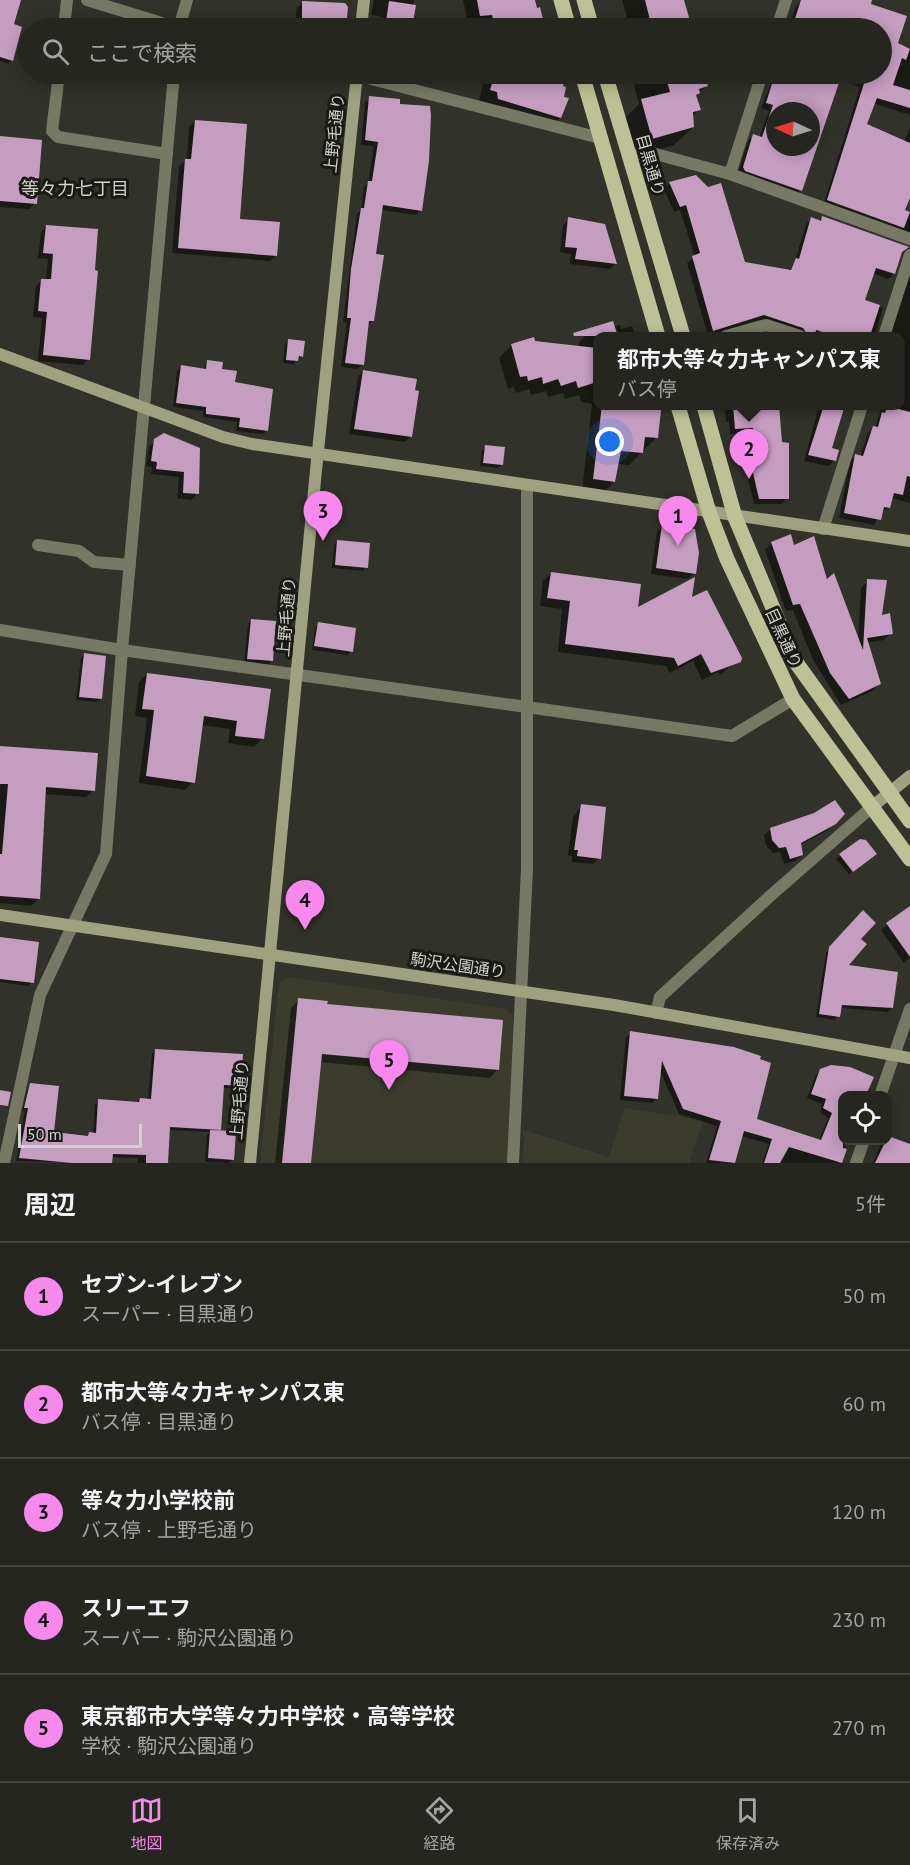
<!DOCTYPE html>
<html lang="ja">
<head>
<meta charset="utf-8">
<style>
	body { margin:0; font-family:"PT Sans","Noto Sans JP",sans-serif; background:#31322c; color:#f1f3f6 }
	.controls { position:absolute; right:18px; bottom:18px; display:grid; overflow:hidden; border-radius:12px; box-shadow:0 3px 15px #0003 }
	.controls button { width:54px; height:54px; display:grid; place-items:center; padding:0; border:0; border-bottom:2px solid #42433d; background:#25261f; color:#f1f3f6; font:30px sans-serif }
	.compass { position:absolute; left:766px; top:102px; width:54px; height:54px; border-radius:50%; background:#25261f; box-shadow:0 3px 15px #0003; rotate:274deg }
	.scale { position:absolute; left:18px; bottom:15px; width:124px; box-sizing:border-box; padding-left:6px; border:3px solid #d2d2cd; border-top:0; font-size:16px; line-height:21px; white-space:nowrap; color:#d2d2cd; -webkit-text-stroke:4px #191915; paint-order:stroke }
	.you { position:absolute; left:610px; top:442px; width:21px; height:21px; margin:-15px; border:4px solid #fff; border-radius:50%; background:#1a73e8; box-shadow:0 0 0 9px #1a73e833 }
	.badge { display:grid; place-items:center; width:39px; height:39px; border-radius:50%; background:#f788ec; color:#111; font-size:20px; font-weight:700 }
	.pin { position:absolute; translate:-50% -50px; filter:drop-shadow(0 2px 3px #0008) }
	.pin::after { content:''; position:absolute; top:32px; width:21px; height:18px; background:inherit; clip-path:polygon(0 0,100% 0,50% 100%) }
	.popup { position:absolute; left:593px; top:332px; width:312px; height:78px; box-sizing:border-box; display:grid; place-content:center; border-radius:12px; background:#25261f; filter:drop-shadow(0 2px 4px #0005); font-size:20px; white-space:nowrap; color:#a3a5a4 }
	.popup b { font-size:22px; color:#f1f3f6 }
	.popup::after { content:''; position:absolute; left:50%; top:100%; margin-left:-12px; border:12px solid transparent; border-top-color:#25261f }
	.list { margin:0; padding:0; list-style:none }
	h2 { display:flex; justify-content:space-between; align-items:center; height:78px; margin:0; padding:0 24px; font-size:26px }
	h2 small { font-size:20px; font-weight:400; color:#a3a5a4 }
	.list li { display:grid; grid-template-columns:39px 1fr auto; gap:18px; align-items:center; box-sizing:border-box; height:108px; padding:0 24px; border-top:2px solid #42433d }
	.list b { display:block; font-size:22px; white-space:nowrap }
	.list p { margin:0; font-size:20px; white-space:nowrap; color:#a3a5a4 }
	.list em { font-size:20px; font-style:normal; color:#a3a5a4 }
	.icon { flex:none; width:33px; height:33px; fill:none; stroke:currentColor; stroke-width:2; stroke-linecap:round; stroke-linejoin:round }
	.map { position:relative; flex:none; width:910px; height:1163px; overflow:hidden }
	.search { position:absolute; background:#25261f; box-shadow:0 3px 15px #0003; left:18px; right:18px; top:18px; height:66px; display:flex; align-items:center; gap:15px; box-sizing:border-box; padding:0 21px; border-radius:33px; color:#a3a5a4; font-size:22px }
	.sheet { height:618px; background:#25261f }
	nav { display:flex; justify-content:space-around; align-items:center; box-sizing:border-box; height:84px; border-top:2px solid #42433d; background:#25261f; font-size:16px; color:#a3a5a4 }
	nav a { display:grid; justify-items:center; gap:3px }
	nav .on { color:#f788ec }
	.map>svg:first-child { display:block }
	.built { fill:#3b3c2c }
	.shadow { fill:#0007; fill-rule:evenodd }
	.building { fill:#c59dc0; fill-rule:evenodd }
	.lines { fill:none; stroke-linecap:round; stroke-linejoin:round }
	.street { stroke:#777964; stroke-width:12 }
	.secondary { stroke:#9fa180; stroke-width:12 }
	.primary { stroke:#bec096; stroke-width:15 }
	.labels { text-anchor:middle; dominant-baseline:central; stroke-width:6; stroke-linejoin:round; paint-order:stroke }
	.street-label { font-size:16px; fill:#d2d2cd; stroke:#191915 }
	.neighbourhood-label { font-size:18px; fill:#d2d2cd; stroke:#191915 }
</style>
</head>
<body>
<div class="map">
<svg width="910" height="1163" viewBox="0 0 910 1163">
	<rect width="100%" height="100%" fill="#313229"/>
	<g class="built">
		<path d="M289,977L507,1009L513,1016L509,1163H260L279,984Z"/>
		<path d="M624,1108L703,1120L689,1163H523L524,1130L609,1157Z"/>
	</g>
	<g class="shadow">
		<path d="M0,0H20L12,25V60L8,64L0,61Z"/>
		<path d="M374,0H414L411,27L382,28L383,17L371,15Z"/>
		<path d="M463,0H534L543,28L469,27Z"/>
		<path d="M622,0H682L690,28H630Z"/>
		<path d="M871,0L869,5L896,44L910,49V115L873,103L865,127L904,142L910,128V189L904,211L910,213V239L823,206L860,87L839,80L800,190L795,196L738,173L748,141L754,136L759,138L769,111L761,108L775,74H882V28H789L795,8L801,2ZM775,111H811V147H775Z"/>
		<path d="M302,3L346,7L345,28H294L297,8Z"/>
		<path d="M485,74H558L556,80L560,118L548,130L479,102Z"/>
		<path d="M641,74H703L706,86L695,96L699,109L692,117L693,127L674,145L634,156L624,119L639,104L634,86L642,77Z"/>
		<path d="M370,98L421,210L416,215L381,210L374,255L372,321L367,326L362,365L357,369L341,367L347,323L343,322L357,214L361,211L364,187L368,183L374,146L361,145L365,103Z"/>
		<path d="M195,121L238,220L276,255L270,261L172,253L179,166L187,160L189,127Z"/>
		<path d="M0,138L35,203L29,209L0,207Z"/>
		<path d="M695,177L744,263L789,271L795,261L806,224L812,219L819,222L822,218L901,253L894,274L888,279L872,273L863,301L883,308L875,336H799L798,334L758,320L718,334L717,336H708L687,263L695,257L680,210L674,212L664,189L669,184Z"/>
		<path d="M569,219L616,263L610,269L570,264L571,254L560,252L563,225Z"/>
		<path d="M47,226L89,359L83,365L38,361L42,318L33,317L36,286L42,280H46L48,259L38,258L41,232Z"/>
		<path d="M910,273V503L891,498L889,508L881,512L874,525L839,518L850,461L856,456L860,457L868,433L875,428L882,406H900V336H890Z"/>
		<path d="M620,325L621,329L632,326L635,336H598V406H628L622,407L657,437L629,465L617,464L614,482L602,494L582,491L592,404L581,402L579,395L565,399L563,393L548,397L546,391L531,395L529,389L516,393L514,387L508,389L499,358L511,346L533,339L534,343L579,347V342L592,329Z"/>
		<path d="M288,340L302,356L293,364L283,363L285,344Z"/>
		<path d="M207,361L233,384L267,430L263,434L236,431L237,422L203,417V411L173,407L177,371L181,367L203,370Z"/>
		<path d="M363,371L411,436L405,442L349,434L358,377Z"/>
		<path d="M725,406H777L787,499L782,504H754L748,479V433L730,434L729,422H726Z"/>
		<path d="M819,406H848L843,408L830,449L834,461L829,466L804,461Z"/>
		<path d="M164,435L197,494L191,500L177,498L179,477L151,474L152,467L146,466L149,446Z"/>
		<path d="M485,447L502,465L498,468L480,466L482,450Z"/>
		<path d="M663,526L694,573L688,579L651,574L657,532Z"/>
		<path d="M337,541L366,567L363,571L332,568L334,545Z"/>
		<path d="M772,543L793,547L826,581L858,640L861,588L868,581L881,617L891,633L884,640L867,643L879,684L872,691L841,705L813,660L793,610L786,611L765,550Z"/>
		<path d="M551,573L636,609L690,600L740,658L720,675L718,672L702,680L693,661L670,673L666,666L558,652L562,609L540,606L543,581Z"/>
		<path d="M251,621L271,661L268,665L244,662L248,624Z"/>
		<path d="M319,624L351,651L348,655L312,650L315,628Z"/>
		<path d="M84,654L101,699L97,702L76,700L81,658Z"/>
		<path d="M147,674L269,691L262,739L254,747L228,743L230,729L201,725L193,782L185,790L139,783L147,718L135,716L139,682Z"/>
		<path d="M0,748L93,790L86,797L44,794L38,899L31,906L0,903Z"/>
		<path d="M582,806L599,858L593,864L572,862V856L568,855L573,817Z"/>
		<path d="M843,814L828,830L800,845L802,855L795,861L784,864L780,852L773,853L766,846L764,835L771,829Z"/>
		<path d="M860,841L872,857L849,874L836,859Z"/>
		<path d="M910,908V957L904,963L881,930Z"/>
		<path d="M863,912L859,939L846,966L892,1008L888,1012L840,1008L835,1020L816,1017L826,953Z"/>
		<path d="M0,939L32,982L28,986L0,982Z"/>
		<path d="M299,1000L326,1005L498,1069L490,1078L320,1062L310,1163H275L291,1008Z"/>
		<path d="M631,1033L755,1120L819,1141L828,1118L820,1113L822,1104L807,1098L816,1075L821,1070L872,1077L864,1096H842V1140H847L839,1163H762L769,1144L741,1136L733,1163H706L717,1126L679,1114L660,1071L657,1098L652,1103L620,1100L626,1037Z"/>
		<path d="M155,1051L239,1085L236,1088H222L217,1132L233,1159L229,1163L205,1162L207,1135L210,1132L168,1130L166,1163H137L138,1158L112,1157V1163L16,1161L25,1111H22L28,1088L31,1084L52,1133L86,1137L93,1134L95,1104L99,1100L136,1103L140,1099L148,1100L152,1054Z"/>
		<path d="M883,1140L910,1146V1163H873Z"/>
	</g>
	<g class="building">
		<path d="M0,0H21L14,24L22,27L13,61L0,57Z"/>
		<path d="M477,0H535L537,8L540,7L545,28H495L492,15L480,16Z"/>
		<path d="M645,0H684L692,28H652Z"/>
		<path d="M801,0H872L871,4L907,16L898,43L910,49L906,60L902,58L893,85L910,90V108L877,98L867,124L910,143V198L905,210L910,212L904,228L827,200L867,74H882V28H792Z"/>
		<path d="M302,1L345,3L348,7L346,28H302Z"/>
		<path d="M389,1L416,5L412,28H385Z"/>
		<path d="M495,74H560L558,79L564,81L563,86L566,87L564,97L569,98L561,118L498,99L497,92L490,90Z"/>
		<path d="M665,74H704L708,86L699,89L700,93L696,95L701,110L693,112L694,127L652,139L641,99L670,92Z"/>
		<path d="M775,74H842L802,191L745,171L743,167L753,134L762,137L773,105L766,103ZM775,111H811V147H775Z"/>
		<path d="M369,96L400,99V104L430,106L431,115L429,161L422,211L383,205L376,254L384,255L374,321H369L364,365L345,363L351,318H347L351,269L361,208H364L368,181H372L378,142L365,140Z"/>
		<path d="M195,120L247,124L240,219L280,222L277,256L178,248L185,159H191Z"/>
		<path d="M0,136L42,140L37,204L0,201Z"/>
		<path d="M696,175L708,187L721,183L745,262L791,270L796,258L799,259L811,217L821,221L822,216L909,247L902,252L895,274L876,268L865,300L880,305L870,336H834L816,330L815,336H808L803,328L764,315L713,331L692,256L700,253L686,205L680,207L669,182Z"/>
		<path d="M568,217L605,224L617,264L575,259L577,248L565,247Z"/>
		<path d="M46,225L98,229L95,270L98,271L90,360L43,355L47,312L38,311L41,279H51L53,254L43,253Z"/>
		<path d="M613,321L618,336H574L573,333Z"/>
		<path d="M534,337L535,341L597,348V382L578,388L576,381L561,386L558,379L543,384L542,377L528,381L527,376L520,377L511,344Z"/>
		<path d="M288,339L305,341L303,357L299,356L298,361L286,360Z"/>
		<path d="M207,360L223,362L222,369L237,371L235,382L273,389L268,431L239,427L240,418L206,414V407L176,403L181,365L206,369Z"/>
		<path d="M363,370L417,379L415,390L419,391L412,437L354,429Z"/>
		<path d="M602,405L661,410L658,438L645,437L643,453L621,451L615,482L593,479Z"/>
		<path d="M733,405H779L782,442L789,443V499H759L753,473V428L735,429Z"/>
		<path d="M824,405H845L832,448L839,450L836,461L808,455Z"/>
		<path d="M887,406L910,412V477L907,476L903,495L894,493L890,508L884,507L881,520L844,513L855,454L863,456L873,426L878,427L882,412L885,413Z"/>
		<path d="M164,433L200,448L199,494L183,493L184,472L156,469L157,462L151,461L154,439Z"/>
		<path d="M485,445L505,447L503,465L483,463Z"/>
		<path d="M662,524L695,529L699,553L696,574L656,568Z"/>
		<path d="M791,534L794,545L814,536L827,579L834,573L863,650L867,579L887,580L882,615L890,613L893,634L867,638L881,684L849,699L830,673L800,604L793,605L771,542Z"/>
		<path d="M337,540L370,543L368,568L335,565Z"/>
		<path d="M551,572L641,584L638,607L695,577L692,597L707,590L742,658L741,662L711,673L701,654L678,666L674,658L565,644L570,601L547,598Z"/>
		<path d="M251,619L276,621L273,661L247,659Z"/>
		<path d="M318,622L356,628L353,652L314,646Z"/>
		<path d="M84,653L106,656L102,699L79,697Z"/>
		<path d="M147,673L271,689L264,739L235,736L237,721L204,716L195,783L146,776L154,710L142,709Z"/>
		<path d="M0,746L98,753L95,791L46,787L40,899L0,896V854H2L8,784H0Z"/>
		<path d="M835,800L845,814L836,824L801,843L803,855L790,859L786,847L779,848L772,840L770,828L814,813Z"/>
		<path d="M581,804L606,807L601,859L577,856L578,850H574Z"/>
		<path d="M860,839L866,840L877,854L853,872L839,854Z"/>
		<path d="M910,906V957L886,923Z"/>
		<path d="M863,910L876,923L861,939L867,944L849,965L898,972L893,1008L842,1005L840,1017L819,1014L829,947Z"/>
		<path d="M0,937L39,942L34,983L0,979Z"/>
		<path d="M298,998L328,1001L327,1004L503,1020L499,1070L322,1054L311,1163H282Z"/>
		<path d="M630,1031L734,1047L761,1056L760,1059L771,1063L757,1119L821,1140L832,1113L823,1108L826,1099L811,1094L820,1069L831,1065L850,1067L874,1077L866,1095H843V1148L847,1149L842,1163L789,1147L780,1163H764L772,1139L744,1131L735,1163L709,1160L721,1121L683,1109L662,1061L658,1099L624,1096Z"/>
		<path d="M155,1049L243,1054L241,1086L224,1085L221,1130L170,1127L168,1163H146V1155L113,1154L112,1163H72L19,1158L28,1108H24L30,1083L59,1086L54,1132L88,1136L89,1132L96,1133L98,1099L139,1102L140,1098L151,1099Z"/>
		<path d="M0,1090L11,1092L8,1106L0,1105Z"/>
		<path d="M210,1130L236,1131L234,1160L208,1158Z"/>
		<path d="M888,1136L910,1144V1163H875Z"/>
	</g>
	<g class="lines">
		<g class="street">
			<path d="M87,0L178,28"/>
			<path d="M64,28L67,0"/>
			<path d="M179,28L187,0"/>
			<path d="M777,28L786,0"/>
			<path d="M59,74L52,131L58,137L167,154"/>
			<path d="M352,74L600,138"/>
			<path d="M629,156L648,152L730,174L910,239"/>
			<path d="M730,174L762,74"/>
			<path d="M726,336L766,325L800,336"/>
			<path d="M884,336L910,255"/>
			<path d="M823,529L862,406"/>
			<path d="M38,545L79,551L94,562L130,565"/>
			<path d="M0,630L122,650L732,736L793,699"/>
			<path d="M656,1013L660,997L769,897L873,806"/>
			<path d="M880,1096L910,1009"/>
			<path d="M4,1163L40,995L106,854L122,650L174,74"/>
			<path d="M513,1163L527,868V485"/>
			<path d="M856,1163L864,1140"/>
		</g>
		<g class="secondary">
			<path d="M361,28L364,0"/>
			<path d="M0,354L223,437L252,444L910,541"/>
			<path d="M873,806L910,776"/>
			<path d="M0,915L614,1005L910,1058"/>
			<path d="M250,1163L316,470L357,74"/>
		</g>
		<g class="primary">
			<path d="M561,0L569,28"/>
			<path d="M584,0L592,28"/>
			<path d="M582,74L658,336"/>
			<path d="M605,74L683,336"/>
			<path d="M678,406L709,512L727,559L793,699L910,859"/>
			<path d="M704,406L735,517L795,661L910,821"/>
		</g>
	</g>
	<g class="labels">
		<g class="street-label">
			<text transform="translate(334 133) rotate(-84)">上野毛通り</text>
			<text transform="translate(651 165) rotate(74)">目黒通り</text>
			<text transform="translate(286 617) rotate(-85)">上野毛通り</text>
			<text transform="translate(784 638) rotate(65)">目黒通り</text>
			<text transform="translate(458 965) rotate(8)">駒沢公園通り</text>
			<text transform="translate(239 1100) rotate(-85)">上野毛通り</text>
		</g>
		<g class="neighbourhood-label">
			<text x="75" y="188">等々力七丁目</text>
		</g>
	</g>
</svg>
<div class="controls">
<button><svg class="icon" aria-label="locate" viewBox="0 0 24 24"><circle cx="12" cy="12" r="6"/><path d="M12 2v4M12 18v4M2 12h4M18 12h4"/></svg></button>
</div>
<svg class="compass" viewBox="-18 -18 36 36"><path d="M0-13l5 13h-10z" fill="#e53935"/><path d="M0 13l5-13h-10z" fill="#a3a5a4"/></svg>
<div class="scale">50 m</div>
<div class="you"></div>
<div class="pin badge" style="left:678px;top:546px">1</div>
<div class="pin badge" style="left:749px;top:479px">2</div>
<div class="popup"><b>都市大等々力キャンパス東</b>バス停</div>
<div class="pin badge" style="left:323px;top:541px">3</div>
<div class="pin badge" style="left:305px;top:930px">4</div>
<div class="pin badge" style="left:389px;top:1090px">5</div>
<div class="search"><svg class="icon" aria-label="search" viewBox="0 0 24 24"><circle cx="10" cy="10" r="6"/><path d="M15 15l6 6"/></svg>ここで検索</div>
</div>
<section class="sheet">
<h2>周辺<small>5件</small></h2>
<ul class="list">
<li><span class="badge">1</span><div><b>セブン-イレブン</b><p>スーパー · 目黒通り</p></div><em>50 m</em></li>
<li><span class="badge">2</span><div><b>都市大等々力キャンパス東</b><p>バス停 · 目黒通り</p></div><em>60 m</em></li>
<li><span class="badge">3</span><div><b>等々力小学校前</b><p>バス停 · 上野毛通り</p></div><em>120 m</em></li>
<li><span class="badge">4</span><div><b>スリーエフ</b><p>スーパー · 駒沢公園通り</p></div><em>230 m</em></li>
<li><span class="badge">5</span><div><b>東京都市大学等々力中学校・高等学校</b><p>学校 · 駒沢公園通り</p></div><em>270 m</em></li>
</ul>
</section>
<nav>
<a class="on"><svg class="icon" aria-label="map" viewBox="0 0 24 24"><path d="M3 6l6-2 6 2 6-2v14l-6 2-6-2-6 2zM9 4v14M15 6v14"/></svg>地図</a>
<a><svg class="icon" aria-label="directions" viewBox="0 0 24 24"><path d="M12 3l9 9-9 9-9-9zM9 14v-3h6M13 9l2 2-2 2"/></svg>経路</a>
<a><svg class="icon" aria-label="saved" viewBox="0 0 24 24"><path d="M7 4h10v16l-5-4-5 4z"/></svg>保存済み</a>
</nav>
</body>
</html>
